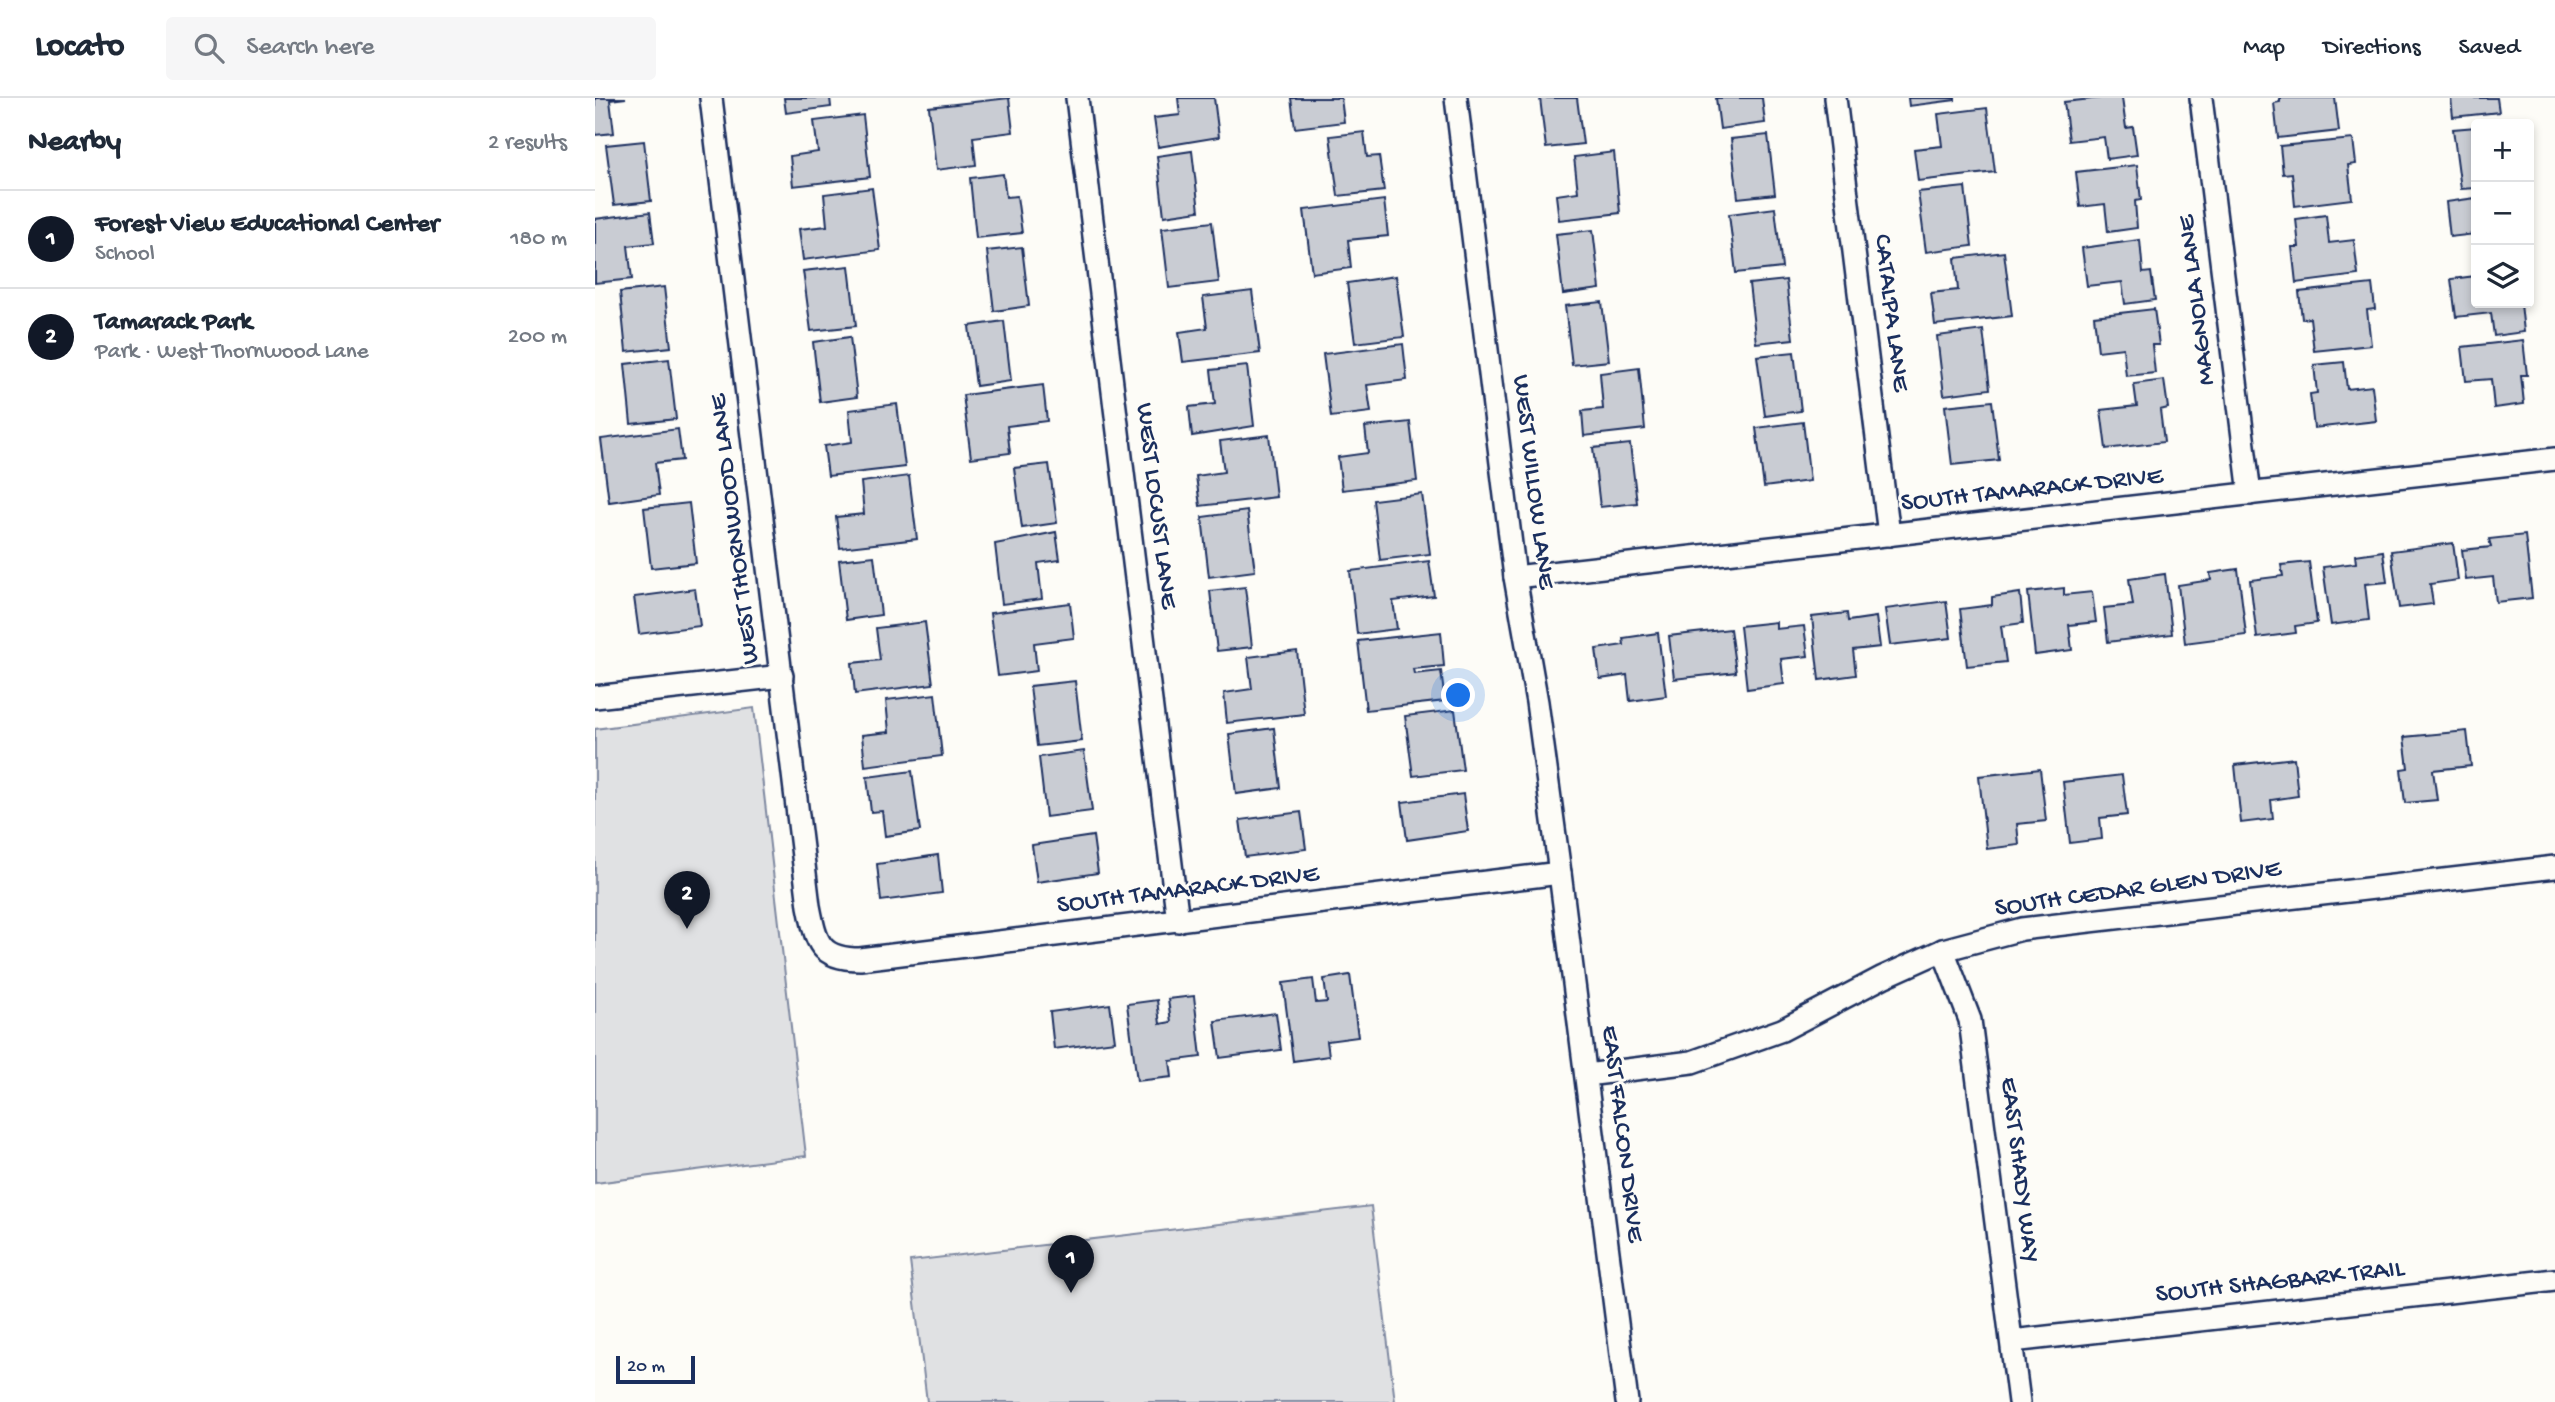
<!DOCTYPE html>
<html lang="en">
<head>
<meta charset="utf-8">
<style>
	body { margin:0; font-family:"Gochi Hand",sans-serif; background:#f6f6f7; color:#1f2937 }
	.controls { position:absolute; right:21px; top:21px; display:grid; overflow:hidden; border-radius:7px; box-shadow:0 4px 10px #0003 }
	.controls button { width:63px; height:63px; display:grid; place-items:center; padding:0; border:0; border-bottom:2px solid #e0e1e3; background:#fff; color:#1f2937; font:35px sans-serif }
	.scale { position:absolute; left:21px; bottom:18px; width:79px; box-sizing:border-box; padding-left:7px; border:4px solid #1b2f5e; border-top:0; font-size:19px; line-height:24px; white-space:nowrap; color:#1b2f5e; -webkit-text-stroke:5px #fdfcf7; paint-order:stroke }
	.you { position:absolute; left:864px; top:598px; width:24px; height:24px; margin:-18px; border:5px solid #fff; border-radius:50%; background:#1a73e8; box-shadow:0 0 0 10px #1a73e833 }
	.badge { display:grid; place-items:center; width:46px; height:46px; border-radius:50%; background:#111827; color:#fff; font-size:23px; font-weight:700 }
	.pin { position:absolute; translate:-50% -58px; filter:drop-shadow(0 2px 4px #0008) }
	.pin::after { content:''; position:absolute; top:37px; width:24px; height:21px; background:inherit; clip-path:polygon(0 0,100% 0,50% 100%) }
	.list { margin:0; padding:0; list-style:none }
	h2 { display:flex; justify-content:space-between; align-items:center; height:91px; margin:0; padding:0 28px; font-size:30px }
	h2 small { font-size:23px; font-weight:400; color:#747a83 }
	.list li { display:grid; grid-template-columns:46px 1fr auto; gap:21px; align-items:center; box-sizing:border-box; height:98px; padding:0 28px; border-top:2px solid #e0e1e3 }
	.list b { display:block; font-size:26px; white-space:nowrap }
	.list p { margin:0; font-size:23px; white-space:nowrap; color:#747a83 }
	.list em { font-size:23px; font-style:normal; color:#747a83 }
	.icon { flex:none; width:38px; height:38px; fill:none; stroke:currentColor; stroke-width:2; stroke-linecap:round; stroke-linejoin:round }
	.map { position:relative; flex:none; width:1960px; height:1304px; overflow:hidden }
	header { display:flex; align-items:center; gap:42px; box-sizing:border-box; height:98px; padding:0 35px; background:#fff; border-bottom:2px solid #e0e1e3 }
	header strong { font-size:33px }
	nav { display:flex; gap:38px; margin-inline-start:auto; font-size:24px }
	.search { width:490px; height:63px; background:#f6f6f7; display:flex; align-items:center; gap:18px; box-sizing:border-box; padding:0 24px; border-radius:7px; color:#747a83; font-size:26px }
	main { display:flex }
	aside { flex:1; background:#fff }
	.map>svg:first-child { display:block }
	.green { fill:#e0e1e3; stroke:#7e88a0; stroke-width:2 }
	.building { fill:#c9ccd3; stroke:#1b2f5e; stroke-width:2 }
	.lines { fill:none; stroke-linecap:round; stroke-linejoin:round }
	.street-casing { stroke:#1b2f5e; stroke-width:26 }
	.street { stroke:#fdfcf7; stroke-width:21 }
	.labels { text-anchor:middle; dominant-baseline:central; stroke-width:6; stroke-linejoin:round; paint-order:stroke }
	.street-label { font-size:26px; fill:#1b2f5e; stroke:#fdfcf7 }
</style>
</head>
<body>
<header>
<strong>Locato</strong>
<div class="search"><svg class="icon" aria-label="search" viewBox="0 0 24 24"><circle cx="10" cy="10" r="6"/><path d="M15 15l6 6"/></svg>Search here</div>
<nav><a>Map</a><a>Directions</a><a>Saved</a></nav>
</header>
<main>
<aside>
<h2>Nearby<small>2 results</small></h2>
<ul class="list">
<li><span class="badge">1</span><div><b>Forest View Educational Center</b><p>School</p></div><em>180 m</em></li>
<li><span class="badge">2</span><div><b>Tamarack Park</b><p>Park · West Thornwood Lane</p></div><em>200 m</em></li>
</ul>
</aside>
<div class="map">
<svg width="1960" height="1304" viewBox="0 0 1960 1304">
	<rect width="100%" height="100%" fill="#fdfcf7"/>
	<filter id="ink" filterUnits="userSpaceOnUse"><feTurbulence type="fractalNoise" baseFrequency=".0143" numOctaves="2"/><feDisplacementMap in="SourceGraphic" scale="14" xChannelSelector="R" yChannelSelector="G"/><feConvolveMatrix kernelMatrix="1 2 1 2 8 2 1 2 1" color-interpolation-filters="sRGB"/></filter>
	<g filter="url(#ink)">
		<g class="green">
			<path d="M159,610L211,1058L0,1085V631Z"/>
			<path d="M776,1108L800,1304H332L315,1163Z"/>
		</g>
		<g class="building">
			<path d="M0,0H31L15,2L19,35L0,37Z"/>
			<path d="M189,0H235L236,9L191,15Z"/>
			<path d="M414,0L418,34L378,39L381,67L341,72L334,9Z"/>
			<path d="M583,0H619L624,39L563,49L559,20L585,17Z"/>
			<path d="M696,0H746L749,24L700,30Z"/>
			<path d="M945,0H982L988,46L951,50Z"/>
			<path d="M1121,0H1167L1170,25L1125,31Z"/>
			<path d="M1313,0H1360V2L1314,8Z"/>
			<path d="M1506,0H1527L1531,30L1538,29L1542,57L1512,61L1509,39L1474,43L1469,4Z"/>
			<path d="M1685,0H1740L1744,33L1683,40L1679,5L1685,4Z"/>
			<path d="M1856,0H1902L1904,14L1858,19Z"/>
			<path d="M1392,10L1400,74L1323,83L1319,51L1347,48L1343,16Z"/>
			<path d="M268,17L275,79L198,88L195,58L223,54L219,23Z"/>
			<path d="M1881,29V90L1866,91L1858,31Z"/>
			<path d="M769,34L772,59L784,58L789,93L743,98L735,38Z"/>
			<path d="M1173,37L1180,96L1143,100L1136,41Z"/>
			<path d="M1758,41L1761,66L1753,67L1757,101L1700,108L1697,75L1688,76L1685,48Z"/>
			<path d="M49,43L56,103L19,107L11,47Z"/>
			<path d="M597,53L604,113L569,118L562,58Z"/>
			<path d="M1019,54L1025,115L964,122L961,97L983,94L979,59Z"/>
			<path d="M1542,67L1546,102L1540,103L1542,130L1513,134L1510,106L1485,109L1481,74Z"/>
			<path d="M408,76L411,99L422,98L427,135L381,140L375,80Z"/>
			<path d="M1370,89L1377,148L1331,154L1323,94Z"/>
			<path d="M277,90L285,152L208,162L204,131L232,128L229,96Z"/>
			<path d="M1881,100V146L1880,136L1855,139L1851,104Z"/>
			<path d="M789,102L793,138L753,142L756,170L717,175L709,112Z"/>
			<path d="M1180,110L1187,170L1141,175L1134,116Z"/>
			<path d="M55,114L59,145L33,148L37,181L0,185V121Z"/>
			<path d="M1731,117L1734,145L1759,142L1763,177L1701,185L1697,149H1704L1701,121Z"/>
			<path d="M617,124L624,184L574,190L567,130Z"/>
			<path d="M998,132L1005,191L968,196L961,136Z"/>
			<path d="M1545,142L1548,175L1556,174L1560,202L1530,206L1527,184L1492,188L1487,150Z"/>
			<path d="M427,149L434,208L399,213L392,153Z"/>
			<path d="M1409,154L1417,218L1340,227L1336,195L1363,192L1360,160Z"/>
			<path d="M254,168L261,228L216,233L208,173Z"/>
			<path d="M801,178L809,239L760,245L752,185Z"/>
			<path d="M1881,178V205L1926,206L1929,234L1899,238L1896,215L1861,219L1856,181Z"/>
			<path d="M1191,182L1198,241L1161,245L1154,186Z"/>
			<path d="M1777,186L1780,211L1772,212L1776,247L1719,253L1715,220L1707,221L1704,194Z"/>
			<path d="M69,189L76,249L31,254L25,194Z"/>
			<path d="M657,193L665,255L588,264L584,234L612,230L608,199Z"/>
			<path d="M1007,204L1014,263L977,267L970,208Z"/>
			<path d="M1559,211L1564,247H1557L1560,275L1531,278L1528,250L1503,253L1499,218Z"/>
			<path d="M409,223L416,283L381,288L374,228Z"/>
			<path d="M1388,232L1395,291L1349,297L1342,238Z"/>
			<path d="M255,239L262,299L225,304L218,244Z"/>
			<path d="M1928,242L1932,277H1926L1929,306L1899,310L1896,281L1871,283L1867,249Z"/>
			<path d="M808,246L812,282L772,287L776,314L736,319L728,256Z"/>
			<path d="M1199,254L1206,313L1170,318L1162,258Z"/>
			<path d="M74,261L81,321L36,326L30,266Z"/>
			<path d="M1749,264L1752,291L1777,288L1781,323L1719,330L1715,296L1722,295L1719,267Z"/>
			<path d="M652,268L659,328L597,338L594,309L620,306L616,272Z"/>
			<path d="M1044,270L1050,331L989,338L987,313L1008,311L1005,275Z"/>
			<path d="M1569,282L1573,310L1565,312L1569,344L1511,351L1506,312L1542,308L1539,286Z"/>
			<path d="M448,287L452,323L412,328L415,355L376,360L368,297Z"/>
			<path d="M1397,303L1404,362L1357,367L1350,308Z"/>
			<path d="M302,306L310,369L233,378L229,348L257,344L254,312Z"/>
			<path d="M815,324L822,383L747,392L743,359L773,355L770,329Z"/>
			<path d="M1208,324L1215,383L1169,389L1161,330Z"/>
			<path d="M83,331L87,362L60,365L64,397L14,404L6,341Z"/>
			<path d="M674,337L681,399L605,408L601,378L629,374L625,343Z"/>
			<path d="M1035,346L1042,405L1005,409L998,350Z"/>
			<path d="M454,366L462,425L427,430L419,370Z"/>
			<path d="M314,378L322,441L245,450L241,419L269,416L266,384Z"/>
			<path d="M827,396L835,456L785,462L778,402Z"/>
			<path d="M94,405L101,465L56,470L49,410Z"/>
			<path d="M652,413L660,473L614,479L607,419Z"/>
			<path d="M461,434L465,462L443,465L447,501L407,506L400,446Z"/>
			<path d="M1930,437L1937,500L1901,504L1898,479L1871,482L1867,452L1896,449L1894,441Z"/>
			<path d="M1858,445L1863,482L1835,486L1838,506L1804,510L1796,453Z"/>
			<path d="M1788,453L1792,484L1770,486L1774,522L1736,527L1728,469L1761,465L1760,457Z"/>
			<path d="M279,458L286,517L251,522L244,462Z"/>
			<path d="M834,463L839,498L798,503L802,531L762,536L755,473Z"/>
			<path d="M1714,464L1722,525L1700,528L1701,535L1662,540L1655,482L1688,478L1686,467Z"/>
			<path d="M1643,471L1651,537L1590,545L1583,487L1616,482L1615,475Z"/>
			<path d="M1570,476L1577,536L1513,544L1509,510L1538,507L1534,481Z"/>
			<path d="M650,489L657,549L622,553L615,493Z"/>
			<path d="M1469,490V497L1497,494L1501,524L1474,527L1477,552L1440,557L1433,494Z"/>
			<path d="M100,491L105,528L44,536L39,499Z"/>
			<path d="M1425,495L1428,525L1406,528L1411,564L1372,568L1365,511L1397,507V499Z"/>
			<path d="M1351,503L1356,540L1295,547L1290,511Z"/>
			<path d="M475,505L479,540L439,545L442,573L403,578L395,515Z"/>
			<path d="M1252,515L1253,523L1281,519L1285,549L1258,552L1261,577L1224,582L1217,519Z"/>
			<path d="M330,524L338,586L260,596L257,565L285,562L281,530Z"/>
			<path d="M1181,524V531L1209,528L1213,558L1186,561L1189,586L1152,591L1145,528Z"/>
			<path d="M1135,531L1141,574L1079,581L1074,538Z"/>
			<path d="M846,534L849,568L818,571L819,576L846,573L850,603L771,612L763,543Z"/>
			<path d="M1063,535L1071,598L1035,603L1032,577L1005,581L1001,551L1029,547L1028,540Z"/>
			<path d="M702,553L709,616L632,625L629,595L657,591L653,559Z"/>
			<path d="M480,583L487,643L442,648L435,588Z"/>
			<path d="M340,596L347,658L270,668L267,637L294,634L291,602Z"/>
			<path d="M860,612L868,672L818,678L810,618Z"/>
			<path d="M679,630L686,690L641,696L634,636Z"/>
			<path d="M1872,633L1876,668L1838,672L1842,702L1810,705L1806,671L1813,670L1809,639Z"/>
			<path d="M489,653L497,713L451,719L444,659Z"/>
			<path d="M1699,660L1703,698L1676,702L1678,721L1646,725L1640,667Z"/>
			<path d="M1445,671L1451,723L1422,726L1424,747L1392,751L1384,678Z"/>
			<path d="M317,673L325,733L290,738L287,713L276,714L272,679Z"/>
			<path d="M1527,677L1532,717L1505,720L1507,741L1475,745L1468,684Z"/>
			<path d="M868,696L873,733L812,742L807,704Z"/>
			<path d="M706,714L711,751L650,759L645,722Z"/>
			<path d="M498,738L503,775L442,784L437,747Z"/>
			<path d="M343,757L347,795L286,803L282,766Z"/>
			<path d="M755,877L763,939L732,943L734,958L698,963L688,885L718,881L721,905L732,904L729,881Z"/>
			<path d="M599,898L606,959L575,963L577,979L542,983L532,906L562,902L565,926L576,924L573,901Z"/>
			<path d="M515,906L520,943L459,951L455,914Z"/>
			<path d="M681,915L686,952L625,960L620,923Z"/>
		</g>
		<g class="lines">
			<defs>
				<g id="street">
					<path d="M116,0L214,808C221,844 224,861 265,861L965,775"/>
					<path d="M482,0L583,823"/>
					<path d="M861,0L920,479L942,604L965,775L1032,1304"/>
					<path d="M1240,0L1294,437"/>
					<path d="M1606,0L1655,396"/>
					<path d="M920,479L1960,361"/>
					<path d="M0,599L187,578"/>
					<path d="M1348,852L1375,922L1424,1304"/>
					<path d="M991,977L1097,964L1187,932L1288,879L1348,852L1427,831L1960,769"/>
					<path d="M1417,1243L1960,1182"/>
				</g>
			</defs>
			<use href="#street" class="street-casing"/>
			<use href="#street" class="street"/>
		</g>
	</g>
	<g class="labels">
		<g class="street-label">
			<text transform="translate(1603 202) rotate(-97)">MAGNOLA LANE</text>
			<text transform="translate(1295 215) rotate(83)">CATALPA LANE</text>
			<text transform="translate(937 384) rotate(83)">WEST WILLOW LANE</text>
			<text transform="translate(1437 393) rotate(-6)">SOUTH TAMARACK DRIVE</text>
			<text transform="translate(560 408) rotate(83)">WEST LOCUST LANE</text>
			<text transform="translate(141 431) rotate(-97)">WEST THORNWOOD LANE</text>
			<text transform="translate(1543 792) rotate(-8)">SOUTH CEDAR GLEN DRIVE</text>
			<text transform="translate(593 793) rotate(-7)">SOUTH TAMARACK DRIVE</text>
			<text transform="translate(1026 1036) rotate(83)">EAST FALCON DRIVE</text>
			<text transform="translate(1423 1072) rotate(83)">EAST SHADY WAY</text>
			<text transform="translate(1685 1185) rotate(-6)">SOUTH SHAGBARK TRAIL</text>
		</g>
	</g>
</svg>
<div class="controls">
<button>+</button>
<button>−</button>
<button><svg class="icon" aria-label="layers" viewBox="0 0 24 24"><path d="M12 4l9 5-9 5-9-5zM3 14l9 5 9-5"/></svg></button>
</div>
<div class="scale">20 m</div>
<div class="you"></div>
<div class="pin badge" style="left:476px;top:1195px">1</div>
<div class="pin badge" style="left:92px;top:831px">2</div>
</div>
</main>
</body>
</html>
